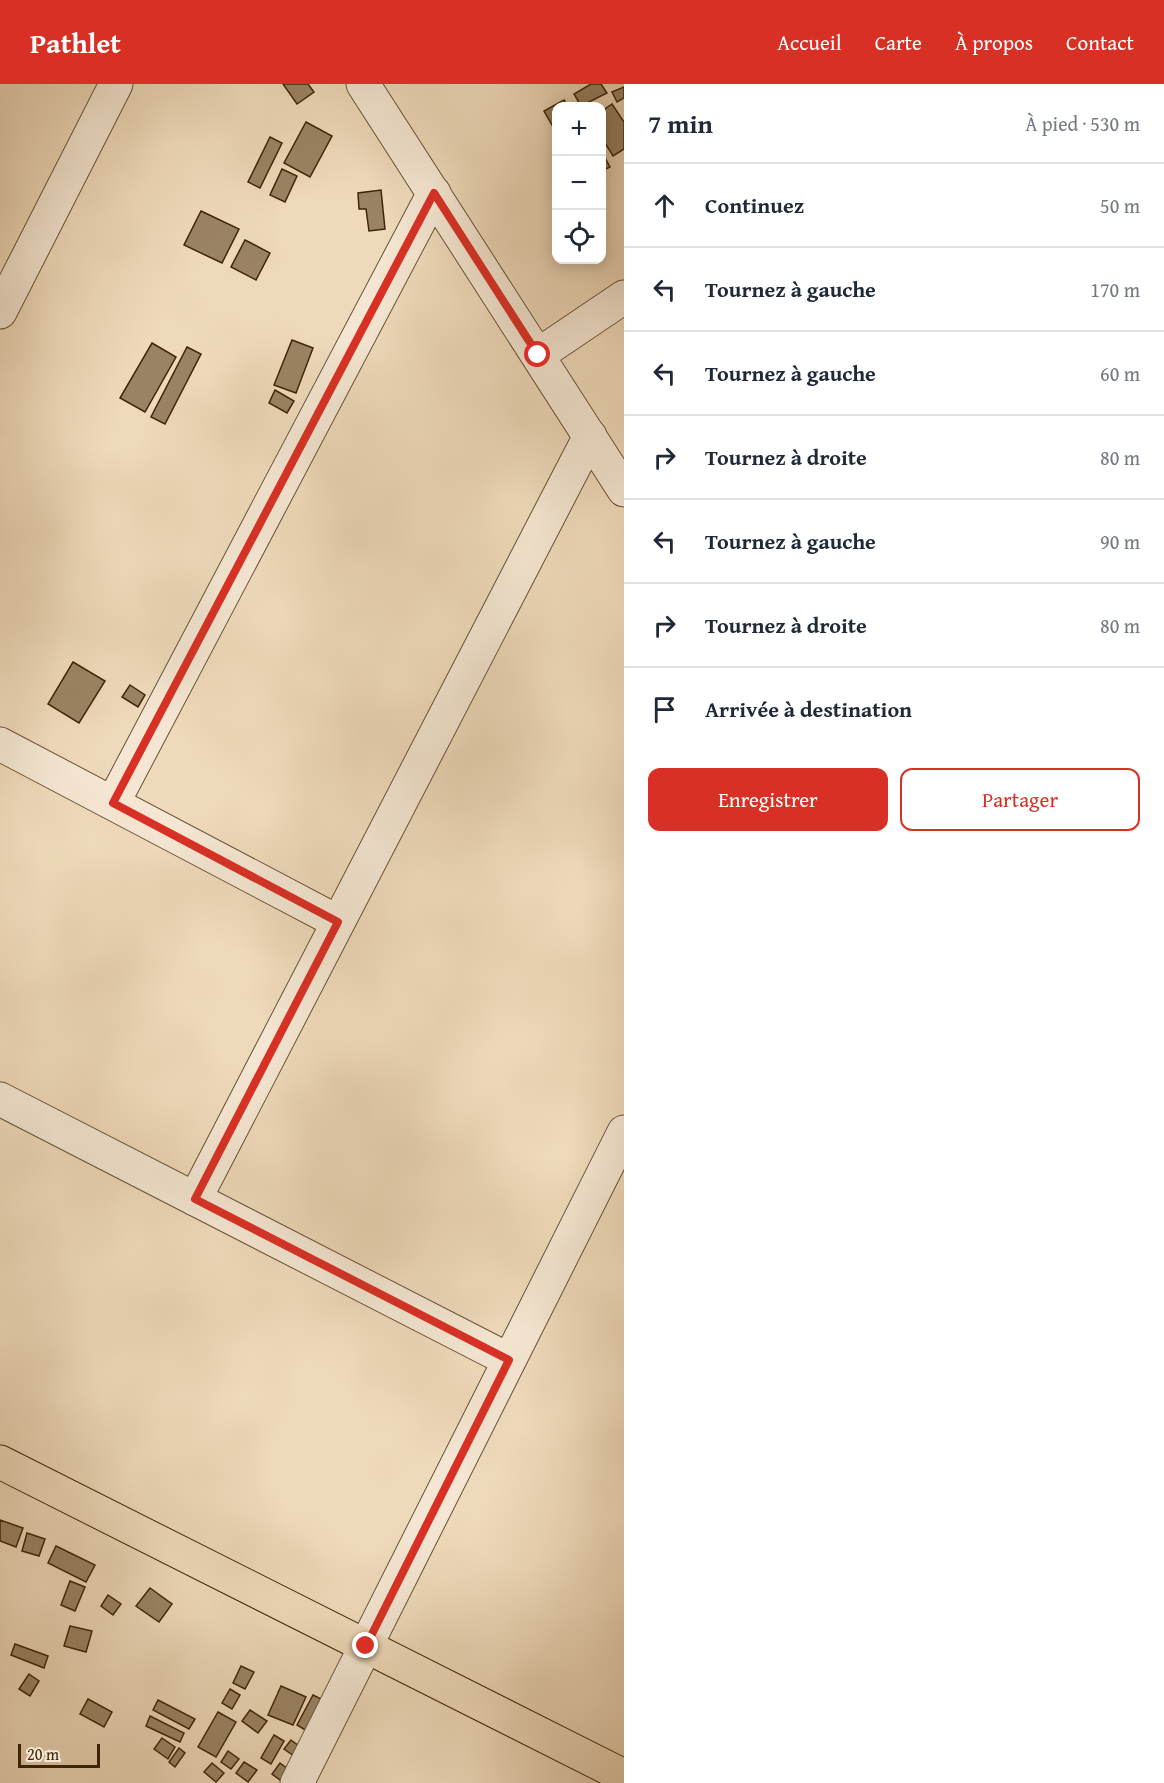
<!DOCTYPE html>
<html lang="fr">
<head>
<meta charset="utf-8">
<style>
	body { margin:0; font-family:"Gentium Book Plus",serif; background:#f6f6f7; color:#1f2937 }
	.controls { position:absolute; right:18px; top:18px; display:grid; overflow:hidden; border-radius:12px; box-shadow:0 3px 15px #0003 }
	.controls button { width:54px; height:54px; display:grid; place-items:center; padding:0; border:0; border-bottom:2px solid #e0e1e3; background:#fff; color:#1f2937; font:30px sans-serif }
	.scale { position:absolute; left:18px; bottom:15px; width:82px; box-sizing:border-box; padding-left:6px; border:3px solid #3e2507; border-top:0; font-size:16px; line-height:21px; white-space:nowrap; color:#3e2507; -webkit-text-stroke:4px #f4e6d2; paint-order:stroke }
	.stop { position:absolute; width:18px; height:18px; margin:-14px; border:4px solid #d93025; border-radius:50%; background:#fff }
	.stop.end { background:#d93025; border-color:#fff; box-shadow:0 2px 6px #0008 }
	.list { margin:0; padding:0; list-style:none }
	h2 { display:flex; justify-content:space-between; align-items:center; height:78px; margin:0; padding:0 24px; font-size:26px }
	h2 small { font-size:20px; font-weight:400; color:#747a83 }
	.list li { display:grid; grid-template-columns:39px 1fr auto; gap:18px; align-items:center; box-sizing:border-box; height:84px; padding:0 24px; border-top:2px solid #e0e1e3 }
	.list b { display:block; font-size:22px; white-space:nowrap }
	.list em { font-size:20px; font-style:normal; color:#747a83 }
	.actions { display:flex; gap:12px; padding:18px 24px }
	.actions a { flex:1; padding:14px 0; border:2px solid #d93025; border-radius:12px; text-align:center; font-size:21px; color:#d93025 }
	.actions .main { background:#d93025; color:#fff }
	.icon { flex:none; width:33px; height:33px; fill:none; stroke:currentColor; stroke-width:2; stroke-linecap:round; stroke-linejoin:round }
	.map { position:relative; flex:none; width:624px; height:1699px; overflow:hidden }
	header { display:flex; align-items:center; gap:36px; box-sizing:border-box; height:84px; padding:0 30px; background:#d93025; color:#fff }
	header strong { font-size:28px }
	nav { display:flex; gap:33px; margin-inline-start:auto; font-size:21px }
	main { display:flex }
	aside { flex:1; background:#fff }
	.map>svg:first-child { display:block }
	.building { fill:#9a8364; stroke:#3e2507; stroke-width:1.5 }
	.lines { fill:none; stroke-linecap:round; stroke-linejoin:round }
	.minor-casing { stroke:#6a5234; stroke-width:35 }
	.major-casing { stroke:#3e2507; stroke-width:35 }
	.minor { stroke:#f4e6d2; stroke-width:33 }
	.major { stroke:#eed9ba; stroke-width:33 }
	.route { stroke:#d93025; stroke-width:8 }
</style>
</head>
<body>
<header>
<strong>Pathlet</strong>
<nav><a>Accueil</a><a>Carte</a><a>À propos</a><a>Contact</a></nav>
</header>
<main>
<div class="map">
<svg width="624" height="1699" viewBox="0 0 624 1699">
	<rect width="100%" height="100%" fill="#eed9ba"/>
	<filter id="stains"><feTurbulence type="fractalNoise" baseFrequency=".00333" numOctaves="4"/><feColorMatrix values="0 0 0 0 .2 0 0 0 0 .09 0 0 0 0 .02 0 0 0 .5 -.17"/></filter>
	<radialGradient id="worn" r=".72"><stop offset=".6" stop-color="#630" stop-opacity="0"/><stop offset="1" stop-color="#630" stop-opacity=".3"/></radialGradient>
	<g class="building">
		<path d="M283,0H308L314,8L297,20Z"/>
		<path d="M591,0H601L607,9L581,22L574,10Z"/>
		<path d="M624,3V14L617,18L612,8Z"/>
		<path d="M564,16L568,22H556V39L552,41L544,27Z"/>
		<path d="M612,20L624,38V65L613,72L602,54V27Z"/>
		<path d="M306,38L332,52L310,93L284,79Z"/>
		<path d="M270,53L282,59L260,104L248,98Z"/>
		<path d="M602,68L610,83L602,87Z"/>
		<path d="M282,85L297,92L285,118L270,111Z"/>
		<path d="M381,106L385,145L369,147L366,125H359L358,109Z"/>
		<path d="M201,127L239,145L222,179L184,161Z"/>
		<path d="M245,156L270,169L256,196L231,183Z"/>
		<path d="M292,256L313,264L296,309L274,301Z"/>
		<path d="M152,259L176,273L145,328L120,314Z"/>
		<path d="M187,263L201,270L165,340L151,333Z"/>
		<path d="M275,306L294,317L287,329L269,319Z"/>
		<path d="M73,578L105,597L79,639L48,620Z"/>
		<path d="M130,601L145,611L138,623L122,613Z"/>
		<path d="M0,1436L23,1444L16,1463L0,1457Z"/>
		<path d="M27,1449L45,1455L39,1472L22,1467Z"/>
		<path d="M56,1462L95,1481L86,1498L48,1479Z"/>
		<path d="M70,1497L85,1503L75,1527L61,1521Z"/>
		<path d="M150,1504L172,1520L159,1538L136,1522Z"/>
		<path d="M108,1511L121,1520L113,1531L101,1522Z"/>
		<path d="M70,1542L92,1547L86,1568L64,1562Z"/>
		<path d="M15,1560L48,1572L44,1584L11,1571Z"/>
		<path d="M241,1582L254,1588L245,1605L233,1599Z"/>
		<path d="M29,1590L39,1597L30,1612L19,1605Z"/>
		<path d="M281,1602L306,1613L293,1641L268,1631Z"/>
		<path d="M230,1605L240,1611L232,1625L222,1619Z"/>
		<path d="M313,1611L327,1618L310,1649L297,1641Z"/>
		<path d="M88,1615L112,1628L104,1643L80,1630Z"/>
		<path d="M158,1616L195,1635L189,1645L153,1626Z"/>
		<path d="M250,1626L267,1637L258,1649L242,1637Z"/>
		<path d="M218,1628L236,1638L216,1673L198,1663Z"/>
		<path d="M150,1632L184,1649L180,1658L146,1642Z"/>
		<path d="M274,1651L284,1657L271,1680L261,1674Z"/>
		<path d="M162,1654L175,1663L168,1675L154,1665Z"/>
		<path d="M291,1656L303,1665L297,1674L284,1665Z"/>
		<path d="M179,1664L185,1669L175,1683L169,1678Z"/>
		<path d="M228,1667L239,1675L231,1685L221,1678Z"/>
		<path d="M244,1678L257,1686L248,1698L236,1689Z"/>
		<path d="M212,1679L224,1689L216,1698L204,1688Z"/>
		<path d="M280,1679L292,1688L284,1699L272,1690Z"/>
	</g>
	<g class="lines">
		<defs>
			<g id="minor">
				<path d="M363,0L624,406"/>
				<path d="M0,228L116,0"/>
				<path d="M538,271L624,213"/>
				<path d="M0,660L338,838"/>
				<path d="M113,719L434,109"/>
				<path d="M0,1015L509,1276"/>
				<path d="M195,1115L590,352"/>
				<path d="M297,1699L624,1048"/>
			</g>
			<path id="major" d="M0,1378L624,1692"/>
		</defs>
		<use href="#minor" class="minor-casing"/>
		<use href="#major" class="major-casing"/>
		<use href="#minor" class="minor"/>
		<use href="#major" class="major"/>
	</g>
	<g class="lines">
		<path class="route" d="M366,1562L509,1276L195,1115L338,838L113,719L434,109L538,271"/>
	</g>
	<rect width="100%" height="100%" filter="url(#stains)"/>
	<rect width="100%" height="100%" fill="url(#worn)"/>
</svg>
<div class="controls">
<button>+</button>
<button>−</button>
<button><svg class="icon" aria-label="locate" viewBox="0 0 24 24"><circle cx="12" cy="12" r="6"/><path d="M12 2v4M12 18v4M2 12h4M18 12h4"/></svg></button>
</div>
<div class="scale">20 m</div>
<div class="stop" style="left:538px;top:271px"></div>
<div class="stop end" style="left:366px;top:1562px"></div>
</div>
<aside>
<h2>7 min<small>À pied · 530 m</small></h2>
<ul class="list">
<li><svg class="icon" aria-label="ahead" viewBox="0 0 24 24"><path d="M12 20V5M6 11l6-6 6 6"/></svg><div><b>Continuez</b></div><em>50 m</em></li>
<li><svg class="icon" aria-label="left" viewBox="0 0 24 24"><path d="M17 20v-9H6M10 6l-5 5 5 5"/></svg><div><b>Tournez à gauche</b></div><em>170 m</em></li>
<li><svg class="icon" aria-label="left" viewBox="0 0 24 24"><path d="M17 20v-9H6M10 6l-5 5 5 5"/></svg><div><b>Tournez à gauche</b></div><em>60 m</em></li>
<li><svg class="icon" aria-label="right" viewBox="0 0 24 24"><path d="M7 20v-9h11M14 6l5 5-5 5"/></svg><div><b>Tournez à droite</b></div><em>80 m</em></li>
<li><svg class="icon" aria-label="left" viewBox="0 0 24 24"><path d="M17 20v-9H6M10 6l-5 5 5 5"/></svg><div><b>Tournez à gauche</b></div><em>90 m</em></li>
<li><svg class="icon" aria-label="right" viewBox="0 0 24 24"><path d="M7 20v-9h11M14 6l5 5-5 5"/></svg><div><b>Tournez à droite</b></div><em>80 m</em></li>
<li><svg class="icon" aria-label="arrive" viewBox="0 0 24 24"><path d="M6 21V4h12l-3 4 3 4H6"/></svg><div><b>Arrivée à destination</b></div></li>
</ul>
<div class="actions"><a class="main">Enregistrer</a><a>Partager</a></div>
</aside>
</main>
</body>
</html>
